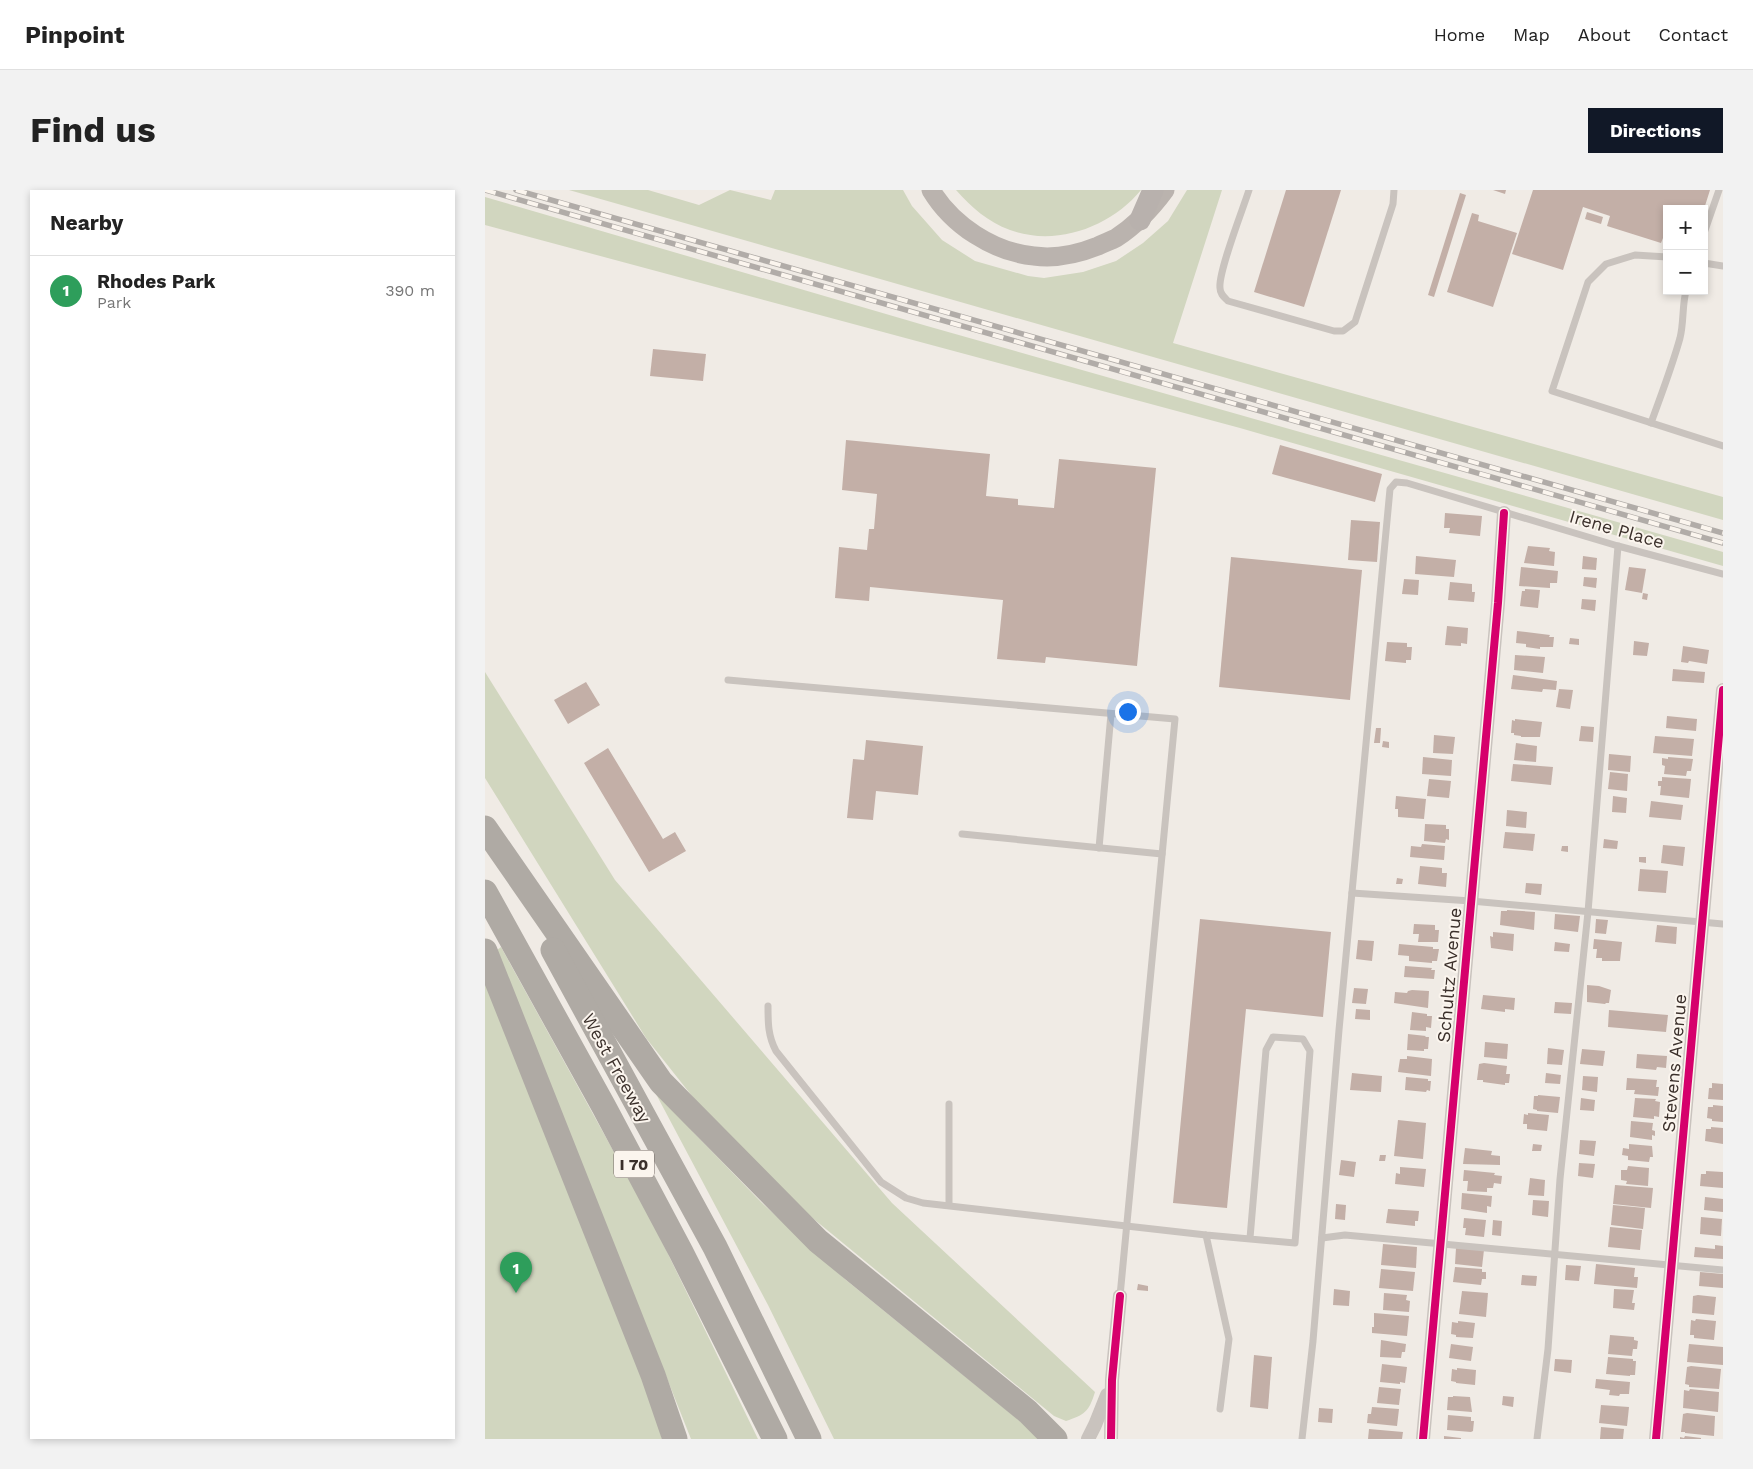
<!DOCTYPE html>
<html lang="en">
<head>
<meta charset="utf-8">
<style>
	body { margin:0; font-family:"Work Sans",sans-serif; background:#f2f2f2; color:#222 }
	.controls { position:absolute; right:15px; top:15px; display:grid; overflow:hidden; border-radius:0px; box-shadow:0 2px 8px #0003 }
	.controls button { width:45px; height:45px; display:grid; place-items:center; padding:0; border:0; border-bottom:1px solid #e0e0e0; background:#fff; color:#222; font:25px sans-serif }
	.you { position:absolute; left:642px; top:521px; width:18px; height:18px; margin:-12px; border:4px solid #fff; border-radius:50%; background:#1a73e8; box-shadow:0 0 0 8px #1a73e833 }
	.badge { display:grid; place-items:center; width:32px; height:32px; border-radius:50%; background:#111827; color:#fff; font-size:16px; font-weight:700 }
	.pin { position:absolute; translate:-50% -41px; filter:drop-shadow(0 1px 2px #0008) }
	.pin::after { content:''; position:absolute; top:26px; width:18px; height:15px; background:inherit; clip-path:polygon(0 0,100% 0,50% 100%) }
	.list { margin:0; padding:0; list-style:none }
	h2 { display:flex; justify-content:space-between; align-items:center; height:65px; margin:0; padding:0 20px; font-size:21px }
	h2 small { font-size:16px; font-weight:400; color:#767676 }
	.list li { display:grid; grid-template-columns:32px 1fr auto; gap:15px; align-items:center; box-sizing:border-box; height:70px; padding:0 20px; border-top:1px solid #e0e0e0 }
	.list b { display:block; font-size:19px; white-space:nowrap }
	.list p { margin:0; font-size:16px; white-space:nowrap; color:#767676 }
	.list em { font-size:16px; font-style:normal; color:#767676 }
	.map { position:relative; flex:none; width:1238px; height:1249px; overflow:hidden; border-radius:0px }
	header { display:flex; align-items:center; gap:30px; box-sizing:border-box; height:70px; padding:0 25px; background:#fff; border-bottom:1px solid #e0e0e0 }
	header strong { font-size:24px }
	nav { display:flex; gap:28px; margin-inline-start:auto; font-size:18px }
	.intro { display:flex; align-items:center; justify-content:space-between; box-sizing:border-box; height:120px; padding:0 30px }
	h1 { margin:0; font-size:35px }
	.button { padding:12px 22px; border-radius:0px; background:#111827; color:#fff; font-size:18px; font-weight:700 }
	main { display:flex; gap:30px; padding:0 30px }
	aside { flex:1; background:#fff; border-radius:0px; box-shadow:0 2px 8px #0003 }
	.map>svg:first-child { display:block }
	.green { fill:#d1d6bf }
	.building { fill:#c3afa7 }
	.lines { fill:none; stroke-linecap:round; stroke-linejoin:round }
	.service { stroke:#c9c3be; stroke-width:7 }
	.minor { stroke:#c9c3be; stroke-width:14 }
	.secondary { stroke:#bab3ae; stroke-width:19 }
	.primary { stroke:#b8b1ad; stroke-width:21 }
	.motorway { stroke:#afaaa4; stroke-width:25 }
	.rail-casing { stroke:#b1aca8; stroke-width:5.5 }
	.rail { stroke:#fbf5ee; stroke-width:4; stroke-dasharray:11; stroke-linecap:butt }
	.cycleway-casing { stroke:#fbf5ee; stroke-width:11 }
	.cycleway { stroke:#d6006c; stroke-width:8 }
	.labels { text-anchor:middle; dominant-baseline:central; stroke-width:4; stroke-linejoin:round; paint-order:stroke }
	.shield { fill:#fbf5ee; stroke:#756b66; stroke-width:1 }
	.shield-label { font-size:16px; font-weight:bold; fill:#3b302b }
	.street-label { font-size:18px; fill:#3b302b; stroke:#fbf5ee }
</style>
</head>
<body>
<header>
<strong>Pinpoint</strong>
<nav><a>Home</a><a>Map</a><a>About</a><a>Contact</a></nav>
</header>
<div class="intro"><h1>Find us</h1><a class="button">Directions</a></div>
<main>
<aside>
<h2>Nearby<small></small></h2>
<ul class="list">
<li><span class="badge" style="background:#2e9e5b">1</span><div><b>Rhodes Park</b><p>Park</p></div><em>390 m</em></li>
</ul>
</aside>
<div class="map">
<svg width="1238" height="1249" viewBox="0 0 1238 1249">
	<rect width="100%" height="100%" fill="#f0ebe5"/>
	<g class="green">
		<path d="M84,0H163L214,15L245,0L286,10L290,0H418L427,16L457,50L490,71L543,86L559,88L598,82L631,71L658,53L683,31L702,0H737L688,153L1238,307V330Z"/>
		<path d="M471,0H656C626,37 571,57 525,40C503,32 486,17 471,0Z"/>
		<path d="M0,7L442,136L1238,362V376L755,238L0,35Z"/>
		<path d="M0,482L130,690L407,1013L610,1202C604,1222 599,1225 581,1231L569,1226L297,1003L211,911L161,848L0,588Z"/>
		<path d="M16,757L167,1031L273,1249H206L12,760Z"/>
		<path d="M0,786L170,1221L177,1249H0Z"/>
		<path d="M162,887L209,943L276,1012L361,1090L557,1249H349L283,1115Z"/>
	</g>
	<g class="building">
		<path d="M801,0H856L819,117L769,102Z"/>
		<path d="M1008,0H1021L1020,4Z"/>
		<path d="M1048,0H1225L1219,19H1182V44L1180,43L1176,53L1122,36L1125,26L1098,17L1078,80L1027,64Z"/>
		<path d="M975,3L981,5L949,107L943,105Z"/>
		<path d="M1102,22L1118,27L1116,34L1100,29Z"/>
		<path d="M987,23L994,25L993,31L1032,43L1008,117L962,102Z"/>
		<path d="M168,159L221,164L218,191L165,186Z"/>
		<path d="M361,250L505,264L501,306L533,309V315L569,318L574,269L671,278L652,476L561,467L560,473L512,469L518,410L385,397L384,411L350,408L354,357L382,360L384,339H389L392,304L357,300Z"/>
		<path d="M795,255L897,284L890,312L787,284Z"/>
		<path d="M960,323L997,326L995,346L964,343L965,338H959Z"/>
		<path d="M866,330L895,332L892,372L863,370Z"/>
		<path d="M1043,356L1065,358L1064,361L1070,362L1069,376L1039,373Z"/>
		<path d="M931,366L971,370L969,387L930,384Z"/>
		<path d="M1098,366L1112,368L1111,380L1097,379Z"/>
		<path d="M746,367L877,380L865,510L734,497Z"/>
		<path d="M1036,377L1073,381L1072,393H1065V398L1034,396Z"/>
		<path d="M1144,377L1161,379L1157,403L1140,400Z"/>
		<path d="M1099,387L1112,388L1111,398L1098,396Z"/>
		<path d="M919,389L934,390L933,405L917,404Z"/>
		<path d="M965,392L987,394V402H990L989,412L963,410Z"/>
		<path d="M1040,399L1055,400L1053,418L1035,416L1037,401H1040Z"/>
		<path d="M1158,403L1163,404L1162,410L1157,409Z"/>
		<path d="M1097,409L1111,410L1110,421L1096,419Z"/>
		<path d="M962,436L983,438L982,454L976,453V456L960,455Z"/>
		<path d="M1032,441L1065,445L1064,447H1069L1068,457H1055V459L1041,457V454L1031,453Z"/>
		<path d="M1085,448L1094,449V455L1084,454Z"/>
		<path d="M1149,451L1164,453L1162,466L1148,465Z"/>
		<path d="M902,452L922,453V457H927L926,470H921V473L900,471Z"/>
		<path d="M1198,456L1224,460L1222,474L1204,471L1203,473L1196,472Z"/>
		<path d="M1030,465L1060,467L1058,483L1029,480Z"/>
		<path d="M1188,479L1220,482L1219,493L1187,491Z"/>
		<path d="M1028,485L1072,491L1071,500L1058,499L1057,502L1026,499Z"/>
		<path d="M101,492L115,515L83,534L69,510Z"/>
		<path d="M1074,499L1088,500L1085,519L1071,517Z"/>
		<path d="M1182,526L1212,529L1211,541L1181,538Z"/>
		<path d="M1030,529L1057,532L1055,547H1036V546L1029,545V543H1026L1027,530L1030,531Z"/>
		<path d="M1096,536L1109,537L1108,552L1094,551Z"/>
		<path d="M891,538H896L895,553H889Z"/>
		<path d="M949,545L970,547L968,564L948,563Z"/>
		<path d="M1170,546L1209,549L1207,566L1168,563Z"/>
		<path d="M381,550L438,556L433,605L391,601L388,630L362,628L368,569L379,570Z"/>
		<path d="M898,551L904,552V558L897,557Z"/>
		<path d="M1031,553L1052,556L1051,572L1029,570Z"/>
		<path d="M123,558L178,649L190,642L201,661L164,682L99,573Z"/>
		<path d="M1124,564L1146,566L1145,582L1123,580Z"/>
		<path d="M938,567L967,570L966,586L937,584Z"/>
		<path d="M1183,567L1208,569L1206,581H1202L1201,586L1179,584L1180,576L1177,575V568L1183,569Z"/>
		<path d="M1028,574L1068,577L1066,595L1026,591Z"/>
		<path d="M1125,582L1143,584L1142,601L1123,599Z"/>
		<path d="M1177,587L1206,589L1204,608L1175,605L1176,596H1173V591H1177Z"/>
		<path d="M944,589L966,591L964,608L942,606Z"/>
		<path d="M911,606L941,609L939,629L913,627V619H910Z"/>
		<path d="M1128,606L1142,608L1141,623L1127,622Z"/>
		<path d="M1166,611L1198,615L1196,630L1164,627Z"/>
		<path d="M1022,620L1042,622L1041,638L1021,636Z"/>
		<path d="M940,634L961,635V639H964V650L961,649L960,653L939,651Z"/>
		<path d="M1020,642L1050,644L1048,661L1018,658Z"/>
		<path d="M1119,649L1133,651L1132,659L1118,658Z"/>
		<path d="M937,654L960,656L959,670L925,667L926,656L936,657Z"/>
		<path d="M1178,655L1200,657L1198,676L1176,673Z"/>
		<path d="M1077,656H1083V662L1076,661Z"/>
		<path d="M1154,667H1161V673L1154,672Z"/>
		<path d="M935,676L957,678V683H962L961,697L933,694Z"/>
		<path d="M1155,679L1183,681L1181,703L1153,701Z"/>
		<path d="M912,688L918,689L917,694H911Z"/>
		<path d="M1041,693L1057,694L1056,705L1040,703Z"/>
		<path d="M1022,720L1050,722L1049,740L1015,735L1016,721H1022Z"/>
		<path d="M1070,724L1095,726L1093,742L1069,739Z"/>
		<path d="M715,729L846,742L838,827L761,819L742,1018L688,1013Z"/>
		<path d="M1111,729L1123,730L1121,744L1110,743Z"/>
		<path d="M929,734L950,735V740H954L953,752H933L934,744H928Z"/>
		<path d="M1172,735L1192,737L1191,754L1170,752Z"/>
		<path d="M1008,742L1029,744L1028,761L1006,758L1005,746L1008,747Z"/>
		<path d="M1109,749L1137,752L1135,771H1117V768H1111L1112,759H1108Z"/>
		<path d="M873,750L889,751L887,771L871,769Z"/>
		<path d="M1070,752L1085,754L1084,762L1069,761Z"/>
		<path d="M914,754L948,757V759H954L952,771H947V773L924,771V766L913,765Z"/>
		<path d="M920,776L947,778L946,780H950L949,789L919,787Z"/>
		<path d="M1102,795L1114,796L1126,800L1124,813H1121L1120,814L1102,812Z"/>
		<path d="M869,798L883,799L881,814L867,813Z"/>
		<path d="M927,800L944,801L943,818L909,813L910,802L922,803L923,801Z"/>
		<path d="M998,805L1030,808L1029,820L1020,819V822L996,819Z"/>
		<path d="M1070,812L1087,813L1086,824L1069,823Z"/>
		<path d="M871,819L885,820V830L870,829Z"/>
		<path d="M1124,820L1183,825L1181,842L1123,837Z"/>
		<path d="M927,822L942,824V826H947L946,838L941,837V841L925,840Z"/>
		<path d="M923,844L941,846L940,847H944L943,859H939V861L922,860Z"/>
		<path d="M1000,852L1023,854L1022,869L999,867Z"/>
		<path d="M1063,858L1079,860L1077,875L1062,874Z"/>
		<path d="M1097,859L1120,861L1118,876L1095,874Z"/>
		<path d="M1152,864L1182,866L1181,878L1172,877L1171,880L1151,878Z"/>
		<path d="M922,866L947,869L946,886L913,882L915,869H922Z"/>
		<path d="M999,873L1022,876L1021,884H1025L1024,893H1020V895L998,892V890H992L994,874Z"/>
		<path d="M867,883L897,886L896,902L865,900Z"/>
		<path d="M1061,883L1076,885L1075,894L1060,893Z"/>
		<path d="M1098,886L1113,887L1112,902L1097,900Z"/>
		<path d="M921,887L943,889V891H946L945,901L942,900L941,902L920,900Z"/>
		<path d="M1142,888L1172,890L1171,897H1174L1173,906L1149,904L1150,900H1141Z"/>
		<path d="M1227,893L1238,894V910L1223,909L1224,898H1227Z"/>
		<path d="M1053,905L1075,907L1073,923L1052,921V920L1048,919L1049,906H1053Z"/>
		<path d="M1096,908L1110,910L1109,921L1095,920Z"/>
		<path d="M1150,908L1171,909L1170,911L1175,912L1174,927L1169,926V929L1148,927Z"/>
		<path d="M1228,915L1238,916V932L1227,931V929L1222,928L1223,917H1228Z"/>
		<path d="M1043,923L1064,925L1062,941L1042,939V934H1038L1039,924L1043,925Z"/>
		<path d="M913,930L941,933L938,969L909,966Z"/>
		<path d="M1146,931L1168,933L1167,940L1170,941V946L1167,945V950L1145,947Z"/>
		<path d="M1226,937L1238,938V954L1220,951L1221,939H1226Z"/>
		<path d="M1095,950L1111,951L1109,966L1094,964Z"/>
		<path d="M1048,954L1057,955L1056,961H1047Z"/>
		<path d="M1144,954L1167,956L1168,967H1165L1164,972L1143,970V966L1137,965L1138,958L1144,959Z"/>
		<path d="M980,958L1007,961L1006,965L1015,966V975L978,974Z"/>
		<path d="M895,965H901L900,971H894Z"/>
		<path d="M856,970L871,972L869,987L854,985Z"/>
		<path d="M1094,973L1110,974L1108,988L1093,986Z"/>
		<path d="M1143,976L1164,978L1163,996L1141,994L1142,991L1136,990V980H1142Z"/>
		<path d="M915,977L941,979L939,997L910,994L911,983L915,984Z"/>
		<path d="M979,980L1010,983L1009,985L1017,986L1016,994L1009,993L1008,998H1002V1002L982,1001L983,991H978Z"/>
		<path d="M1221,981L1238,982V998L1215,996L1216,984H1221Z"/>
		<path d="M1045,988L1060,990L1059,1006L1043,1005Z"/>
		<path d="M1130,995L1168,998L1166,1018L1128,1014Z"/>
		<path d="M977,1003L1007,1006L1006,1017L1002,1016V1023L976,1019Z"/>
		<path d="M1220,1007L1238,1009V1022L1219,1020Z"/>
		<path d="M1048,1010L1064,1011L1063,1027L1047,1025Z"/>
		<path d="M851,1014L861,1015L860,1030L850,1029Z"/>
		<path d="M1128,1015L1160,1018L1158,1039L1126,1035Z"/>
		<path d="M903,1019L934,1021L933,1031H930V1036L901,1033Z"/>
		<path d="M1216,1027L1237,1029L1236,1046L1215,1044Z"/>
		<path d="M979,1028L1001,1030L999,1047L980,1045L981,1038H978Z"/>
		<path d="M1008,1030L1017,1031L1016,1046L1007,1045Z"/>
		<path d="M1125,1037L1157,1040L1155,1060L1123,1057Z"/>
		<path d="M898,1054L932,1057L931,1078L896,1075Z"/>
		<path d="M1230,1055L1238,1056V1069L1209,1067L1210,1057L1230,1059Z"/>
		<path d="M971,1058L999,1060L997,1077L970,1074Z"/>
		<path d="M1111,1074L1150,1078L1149,1087H1153L1152,1098L1109,1094Z"/>
		<path d="M1081,1075L1096,1076L1094,1091L1080,1090Z"/>
		<path d="M970,1077L997,1079V1082H1001V1089H997L996,1095L968,1092Z"/>
		<path d="M896,1079L930,1082L928,1101L894,1098Z"/>
		<path d="M1215,1082L1238,1084V1098L1214,1096Z"/>
		<path d="M1037,1085L1052,1086L1051,1096L1036,1095Z"/>
		<path d="M653,1094L663,1096V1101L652,1100Z"/>
		<path d="M849,1099L865,1101L864,1116L848,1115Z"/>
		<path d="M1129,1099L1149,1100L1147,1113H1150L1149,1120L1128,1118Z"/>
		<path d="M977,1101L1003,1103L1001,1127L974,1124Z"/>
		<path d="M899,1103L922,1105L921,1110L925,1111L924,1122L898,1120Z"/>
		<path d="M1213,1105L1231,1107L1229,1125L1207,1123L1208,1106Z"/>
		<path d="M889,1123L924,1126L922,1146L887,1143V1137H889Z"/>
		<path d="M1211,1129L1231,1131L1229,1150L1209,1148V1145H1205L1206,1130L1210,1131Z"/>
		<path d="M973,1131L990,1133L988,1148L971,1147V1145L966,1144L967,1132L973,1133Z"/>
		<path d="M1125,1145L1149,1147V1150L1153,1151L1152,1159H1148L1147,1166L1123,1164Z"/>
		<path d="M896,1150L921,1154L920,1162H917L916,1168L895,1167Z"/>
		<path d="M966,1154L988,1157L986,1171L964,1168Z"/>
		<path d="M1204,1154L1238,1157V1175L1202,1172Z"/>
		<path d="M769,1165L787,1167L783,1219L765,1217Z"/>
		<path d="M1123,1167L1148,1169V1171H1151L1150,1185H1145V1186L1121,1184Z"/>
		<path d="M1070,1169L1087,1170L1086,1183L1069,1181Z"/>
		<path d="M897,1174L922,1177L920,1193L915,1192V1194L895,1192Z"/>
		<path d="M1206,1176L1236,1179L1234,1199L1204,1197V1195L1200,1194L1202,1177Z"/>
		<path d="M972,1178L991,1180L990,1195L971,1193V1192L966,1191L967,1179L972,1180Z"/>
		<path d="M1111,1189L1145,1192L1144,1204H1135L1134,1206L1124,1205L1125,1200L1110,1198Z"/>
		<path d="M894,1197L916,1199L914,1215L892,1213Z"/>
		<path d="M1205,1199L1234,1202L1233,1222L1198,1218L1199,1200L1204,1201Z"/>
		<path d="M968,1206L985,1207L987,1222L962,1220L963,1207H968Z"/>
		<path d="M1018,1206L1029,1207L1028,1217L1017,1215Z"/>
		<path d="M1116,1215L1144,1217L1142,1236L1114,1233Z"/>
		<path d="M887,1217L914,1219L912,1236L882,1233L883,1224H886Z"/>
		<path d="M834,1218L848,1219L847,1233L833,1232Z"/>
		<path d="M1202,1223L1230,1226L1229,1246L1200,1243V1242H1196L1198,1224Z"/>
		<path d="M963,1225L986,1227V1231H989L988,1241L986,1242L962,1240Z"/>
		<path d="M1116,1237L1139,1239L1138,1249H1115Z"/>
		<path d="M884,1239L918,1242L917,1249H883Z"/>
		<path d="M959,1246L976,1248V1249H959Z"/>
		<path d="M1200,1246L1216,1248V1249H1195V1247L1199,1248Z"/>
	</g>
	<g class="lines">
		<g class="service">
			<path d="M764,0C758,19 733,82 735,98C735,104 739,107 743,111L849,141H858L870,132L908,14L909,0"/>
			<path d="M1219,43L1234,0"/>
			<path d="M1182,67L1150,65L1121,74L1103,92L1067,201L1238,256"/>
			<path d="M1219,73L1238,76"/>
			<path d="M1166,233C1176,205 1187,177 1195,148C1199,132 1197,116 1201,101"/>
			<path d="M243,490L690,529L635,1106"/>
			<path d="M477,644L677,664"/>
			<path d="M614,658L626,524"/>
			<path d="M867,703L986,711L1238,734"/>
			<path d="M283,816C283,833 283,846 291,861L396,992L421,1008L438,1013L721,1045L810,1053L825,861L818,849L788,847L781,860L765,1048"/>
			<path d="M464,1015V914"/>
			<path d="M721,1045L744,1149L735,1219"/>
			<path d="M837,1048L860,1045L1238,1080"/>
			<path d="M817,1249L828,1151L854,840L905,299L911,292L922,293L1133,356L1238,384"/>
			<path d="M1052,1249L1063,1159L1075,989L1103,722L1133,356"/>
		</g>
		<g class="minor">
			<path d="M603,1249L610,1235L622,1205"/>
			<path d="M626,1249L627,1190L635,1106"/>
			<path d="M938,1249L1013,413L1019,323"/>
			<path d="M1171,1249L1238,500"/>
		</g>
		<path class="secondary" d="M446,0C467,35 508,62 549,66C571,69 593,64 613,56C619,53 625,51 631,48C651,35 666,19 680,0"/>
		<path class="primary" d="M655,30L668,0"/>
		<g class="motorway">
			<path d="M0,638L176,892L333,1051L543,1222L570,1249"/>
			<path d="M0,702L119,917L196,1062L290,1249"/>
			<path d="M68,760L230,1057L324,1249"/>
			<path d="M0,761L168,1185L190,1249"/>
		</g>
		<defs>
			<g id="rail">
				<path d="M0,0L1238,353"/>
				<path d="M31,0L1238,343"/>
			</g>
		</defs>
		<use href="#rail" class="rail-casing"/>
		<use href="#rail" class="rail"/>
		<defs>
			<g id="cycleway">
				<path d="M626,1249L627,1190L635,1106"/>
				<path d="M938,1249L1013,413L1019,323"/>
				<path d="M1171,1249L1238,500"/>
			</g>
		</defs>
		<use href="#cycleway" class="cycleway-casing"/>
		<use href="#cycleway" class="cycleway"/>
	</g>
	<g class="labels">
		<rect class="shield" x="129" y="960.5" width="40" height="27" rx="4"/>
		<g class="shield-label">
			<text x="149" y="974">I 70</text>
		</g>
		<g class="street-label">
			<text transform="translate(1132 339) rotate(16)">Irene Place</text>
			<text transform="translate(964 785) rotate(-85)">Schultz Avenue</text>
			<text transform="translate(1189 873) rotate(-85)">Stevens Avenue</text>
			<text transform="translate(132 878) rotate(61)">West Freeway</text>
		</g>
	</g>
</svg>
<div class="controls">
<button>+</button>
<button>−</button>
</div>
<div class="you"></div>
<div class="pin badge" style="left:31px;top:1103px;background:#2e9e5b">1</div>
</div>
</main>
</body>
</html>
